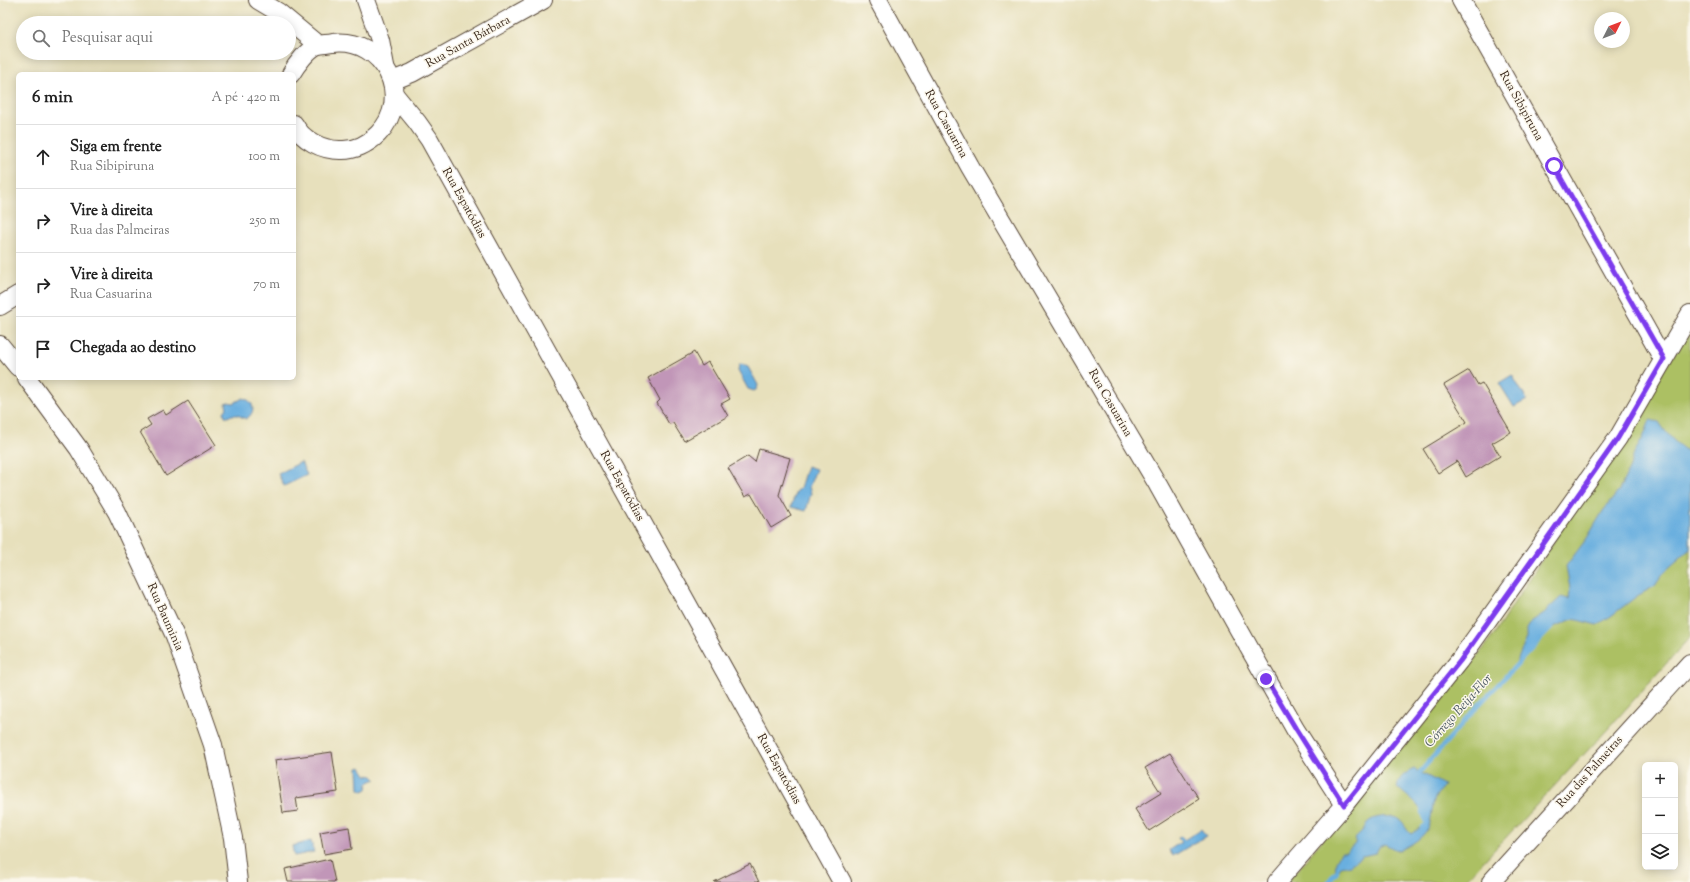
<!DOCTYPE html>
<html lang="pt">
<head>
<meta charset="utf-8">
<style>
	body { margin:0; font-family:"Sorts Mill Goudy",serif; background:#f6f6f6; color:#222 }
	.controls { position:absolute; right:12px; bottom:12px; display:grid; overflow:hidden; border-radius:6px; box-shadow:0 2px 10px #0003 }
	.controls button { width:36px; height:36px; display:grid; place-items:center; padding:0; border:0; border-bottom:1px solid #e0e0e0; background:#fff; color:#222; font:20px sans-serif }
	.compass { position:absolute; left:1594px; top:12px; width:36px; height:36px; border-radius:50%; background:#fff; box-shadow:0 2px 10px #0003; rotate:48deg }
	.stop { position:absolute; width:12px; height:12px; margin:-9px; border:3px solid #7c3aed; border-radius:50%; background:#fff }
	.stop.end { background:#7c3aed; border-color:#fff; box-shadow:0 1px 4px #0008 }
	.list { margin:0; padding:0; list-style:none }
	h2 { display:flex; justify-content:space-between; align-items:center; height:52px; margin:0; padding:0 16px; font-size:17px }
	h2 small { font-size:13px; font-weight:400; color:#767676 }
	.list li { display:grid; grid-template-columns:26px 1fr auto; gap:12px; align-items:center; box-sizing:border-box; height:64px; padding:0 16px; border-top:1px solid #e0e0e0 }
	.list b { display:block; font-size:15px; white-space:nowrap }
	.list p { margin:0; font-size:13px; white-space:nowrap; color:#767676 }
	.list em { font-size:13px; font-style:normal; color:#767676 }
	.icon { flex:none; width:22px; height:22px; fill:none; stroke:currentColor; stroke-width:2; stroke-linecap:round; stroke-linejoin:round }
	.map { position:relative; flex:none; width:1690px; height:882px; overflow:hidden }
	.search { position:absolute; background:#fff; box-shadow:0 2px 10px #0003; left:16px; top:16px; width:280px; height:44px; display:flex; align-items:center; gap:10px; box-sizing:border-box; padding:0 14px; border-radius:22px; color:#767676; font-size:15px }
	.panel { position:absolute; background:#fff; box-shadow:0 2px 10px #0003; left:16px; top:72px; width:280px; height:308px; border-radius:6px }
	.map>svg:first-child { display:block }
	.green { fill:#acc064; stroke:#747541 }
	.water { fill:#69afdf; stroke:#526c7e }
	.lines { fill:none; stroke-linecap:round; stroke-linejoin:round }
	.stream { stroke:#69afdf; stroke-width:4.5 }
	.building { fill:#c196b8 }
	.minor-casing { stroke:#554536; stroke-width:20 }
	.minor { stroke:#fff; stroke-width:18 }
	.route { stroke:#7c3aed; stroke-width:5 }
	.labels { text-anchor:middle; dominant-baseline:central; stroke-width:3; stroke-linejoin:round; paint-order:stroke }
	.street-label { font-size:12px; fill:#3b2a1e; stroke:#fbf7ec }
	.water-label { font-size:13px; font-style:italic; fill:#4b5962; stroke:#fbf7ec }
</style>
</head>
<body>
<div class="map">
<svg width="1690" height="882" viewBox="0 0 1690 882">
	<rect width="100%" height="100%" fill="#fbf7ec"/>
	<filter id="ink" filterUnits="userSpaceOnUse"><feTurbulence type="fractalNoise" baseFrequency=".025" numOctaves="2"/><feDisplacementMap in="SourceGraphic" scale="8" xChannelSelector="R" yChannelSelector="G"/><feConvolveMatrix kernelMatrix="1 2 1 2 8 2 1 2 1" color-interpolation-filters="sRGB"/></filter>
	<filter id="wash" filterUnits="userSpaceOnUse"><feTurbulence type="fractalNoise" baseFrequency=".012" numOctaves="4" result="noise"/><feDisplacementMap in="SourceGraphic" scale="16" xChannelSelector="R" yChannelSelector="G"/><feGaussianBlur stdDeviation="0.9" result="paint"/><feColorMatrix in="noise" values="0 0 0 0 0 0 0 0 0 0 0 0 0 0 0 0 0 1.4 0 .05"/><feComposite in="paint" operator="in"/></filter>
	<g filter="url(#wash)">
		<rect width="100%" height="100%" fill="#e7e0bc"/>
		<path class="green" d="M1690,329V637L1608,729L1464,882H1287L1489,642Z"/>
		<g class="water">
			<path d="M742,364L748,367L758,385L757,389L754,391L748,389L738,371L739,365Z"/>
			<path d="M1512,375L1527,400L1514,407L1499,383Z"/>
			<path d="M243,398C255,401 256,413 246,419C239,416 235,412 228,417L225,416L224,412L227,408L226,404L227,402L234,403Z"/>
			<path d="M1650,420L1659,422C1668,436 1676,444 1690,453V549L1664,572L1655,586L1637,596L1611,616L1597,625L1573,619L1549,629L1515,666L1527,638V629L1532,621L1544,613L1561,597L1569,599L1570,589L1566,566L1587,538L1603,511L1618,492L1630,467L1634,453L1643,438Z"/>
			<path d="M301,462L307,475L284,486L278,474Z"/>
			<path d="M807,466L816,469L809,487L811,493L806,511L791,507L796,491L800,488Z"/>
			<path d="M361,767L366,775L373,776L376,779L368,783L367,789L363,791L359,789L358,768Z"/>
			<path d="M1414,769L1444,785C1442,790 1437,793 1435,798C1432,806 1432,814 1430,823C1426,837 1411,845 1398,851L1385,844L1379,847L1376,853L1362,856L1350,865L1341,867L1335,875L1336,861L1341,852H1346L1355,844C1355,836 1357,836 1362,831C1364,829 1365,826 1367,823C1373,816 1389,815 1397,818C1405,821 1405,830 1411,834L1426,824C1426,808 1408,798 1397,787C1399,777 1405,773 1414,769Z"/>
			<path d="M1201,829L1206,836L1173,856L1169,850L1181,842L1178,838L1181,836L1184,840Z"/>
			<path d="M311,841L314,852L294,856L292,846Z"/>
		</g>
		<g class="lines">
			<g class="stream">
				<path d="M1419,776L1420,772L1476,708L1552,627"/>
				<path d="M1421,805L1426,824L1422,827"/>
				<path d="M1328,882L1337,871"/>
			</g>
		</g>
		<g id="blocks">
			<g class="building">
				<path d="M694,352L702,366L708,362L730,399L721,404L728,416L684,441L673,423L669,424L657,403L660,400L648,378Z"/>
				<path d="M1469,370L1478,385L1482,383L1511,432L1492,443L1500,456L1466,477L1457,461L1438,473L1423,449L1467,422L1444,385Z"/>
				<path d="M188,401L216,445L166,476L140,432L151,425L147,419L163,410L166,415Z"/>
				<path d="M759,449L790,458L779,495L791,516L771,528L751,494L745,497L728,468L748,456L755,462Z"/>
				<path d="M332,752L338,792L296,798L298,811L283,813L275,760Z"/>
				<path d="M1170,753L1199,799L1149,831L1135,809L1161,793L1145,768Z"/>
				<path d="M349,827L352,849L324,854L320,832Z"/>
				<path d="M330,859L335,882H288L285,869Z"/>
				<path d="M750,864L759,882H714Z"/>
			</g>
		</g>
	</g>
	<g filter="url(#ink)">
		<use href="#blocks" fill-opacity="0" stroke="#554536" stroke-width="1"/>
		<g class="lines">
			<defs>
				<g id="minor">
					<path d="M258,0L278,12L318,45"/>
					<path d="M366,0L380,40L385,66"/>
					<path d="M878,0L970,167L1158,485L1252,653L1295,729L1344,805"/>
					<path d="M1461,0L1663,359"/>
					<path d="M291,74C296,65 308,49 318,45C322,44 328,44 333,43C384,37 414,98 378,134C368,144 354,151 340,150C322,150 302,140 294,124"/>
					<path d="M392,81L412,73L543,0"/>
					<path d="M394,94L417,122L429,139L842,882"/>
					<path d="M0,306L18,295"/>
					<path d="M0,345L18,367"/>
					<path d="M27,378L79,449L117,512L175,636L213,745L233,838L238,882"/>
					<path d="M1277,882L1344,805L1459,661L1618,438L1690,314"/>
					<path d="M1491,882L1690,663"/>
				</g>
			</defs>
			<use href="#minor" class="minor-casing"/>
			<use href="#minor" class="minor"/>
		</g>
	</g>
	<g class="lines" filter="url(#ink)">
		<path class="route" d="M1266,679L1296,729L1344,805L1460,661L1532,560L1618,438L1664,359L1554,166"/>
	</g>
	<g class="labels">
		<g class="street-label">
			<text transform="translate(468 42) rotate(-29)">Rua Santa Bárbara</text>
			<text transform="translate(1521 106) rotate(61)">Rua Sibipiruna</text>
			<text transform="translate(946 124) rotate(61)">Rua Casuarina</text>
			<text transform="translate(464 203) rotate(61)">Rua Espatódias</text>
			<text transform="translate(1110 403) rotate(60)">Rua Casuarina</text>
			<text transform="translate(622 486) rotate(61)">Rua Espatódias</text>
			<text transform="translate(165 617) rotate(66)">Rua Bauminia</text>
			<text transform="translate(779 769) rotate(61)">Rua Espatódias</text>
			<text transform="translate(1590 772) rotate(-48)">Rua das Palmeiras</text>
		</g>
		<g class="water-label">
			<text transform="translate(1459 711) rotate(-48)">Córrego Beija-Flor</text>
		</g>
	</g>
</svg>
<div class="controls">
<button>+</button>
<button>−</button>
<button><svg class="icon" aria-label="layers" viewBox="0 0 24 24"><path d="M12 4l9 5-9 5-9-5zM3 14l9 5 9-5"/></svg></button>
</div>
<svg class="compass" viewBox="-18 -18 36 36"><path d="M0-13l5 13h-10z" fill="#e53935"/><path d="M0 13l5-13h-10z" fill="#767676"/></svg>
<div class="stop" style="left:1554px;top:166px"></div>
<div class="stop end" style="left:1266px;top:679px"></div>
<div class="search"><svg class="icon" aria-label="search" viewBox="0 0 24 24"><circle cx="10" cy="10" r="6"/><path d="M15 15l6 6"/></svg>Pesquisar aqui</div>
<section class="panel">
<h2>6 min<small>A pé · 420 m</small></h2>
<ul class="list">
<li><svg class="icon" aria-label="ahead" viewBox="0 0 24 24"><path d="M12 20V5M6 11l6-6 6 6"/></svg><div><b>Siga em frente</b><p>Rua Sibipiruna</p></div><em>100 m</em></li>
<li><svg class="icon" aria-label="right" viewBox="0 0 24 24"><path d="M7 20v-9h11M14 6l5 5-5 5"/></svg><div><b>Vire à direita</b><p>Rua das Palmeiras</p></div><em>250 m</em></li>
<li><svg class="icon" aria-label="right" viewBox="0 0 24 24"><path d="M7 20v-9h11M14 6l5 5-5 5"/></svg><div><b>Vire à direita</b><p>Rua Casuarina</p></div><em>70 m</em></li>
<li><svg class="icon" aria-label="arrive" viewBox="0 0 24 24"><path d="M6 21V4h12l-3 4 3 4H6"/></svg><div><b>Chegada ao destino</b></div></li>
</ul>
</section>
</div>
</body>
</html>
